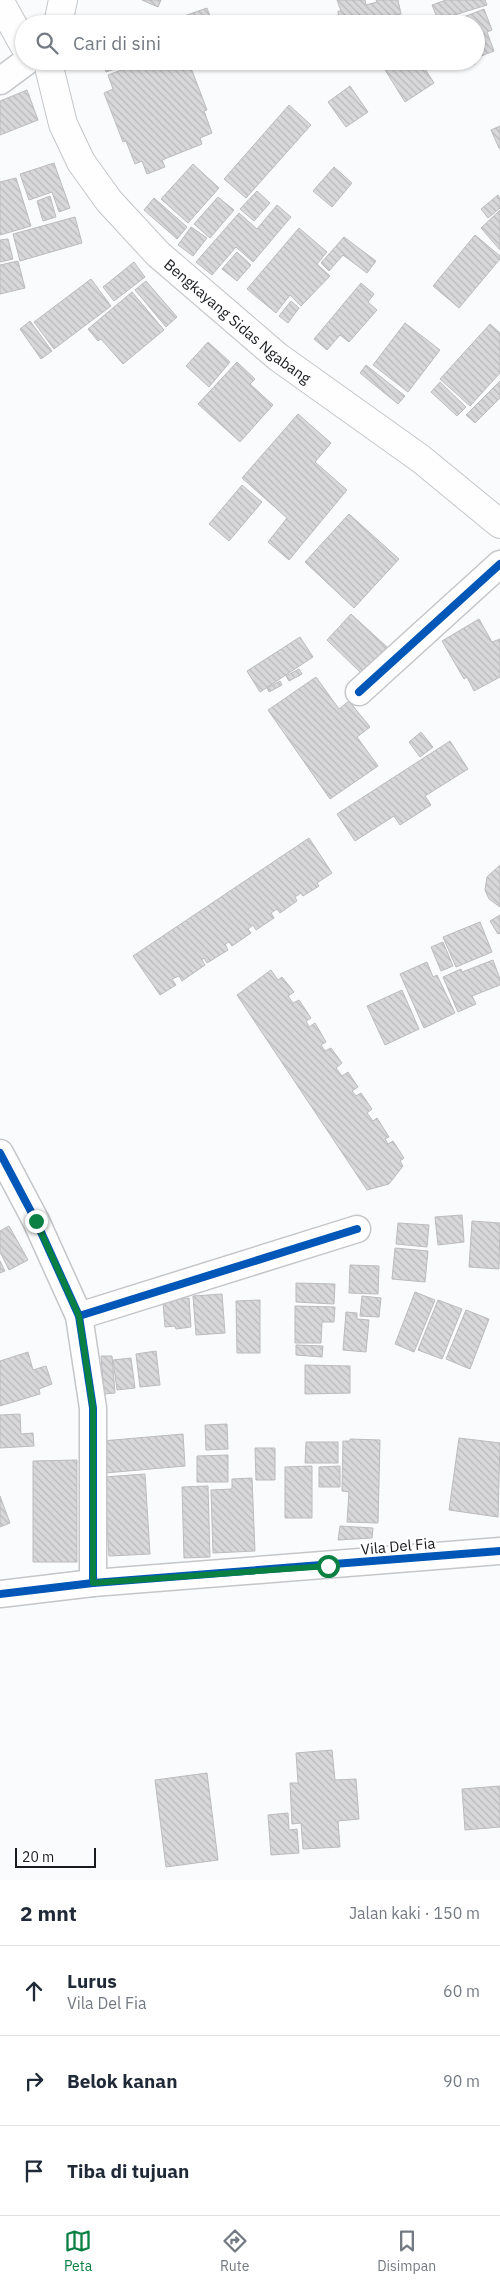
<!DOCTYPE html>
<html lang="id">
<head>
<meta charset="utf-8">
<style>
	body { margin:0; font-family:"IBM Plex Sans",sans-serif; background:#f2f2f3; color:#1f2937 }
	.scale { position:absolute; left:15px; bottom:12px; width:81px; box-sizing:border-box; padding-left:5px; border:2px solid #181a1d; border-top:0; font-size:14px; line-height:18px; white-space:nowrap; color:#181a1d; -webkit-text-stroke:4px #fff; paint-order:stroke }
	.stop { position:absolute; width:15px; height:15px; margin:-11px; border:4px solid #0b8043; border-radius:50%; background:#fff }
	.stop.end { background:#0b8043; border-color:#fff; box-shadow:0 1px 5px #0008 }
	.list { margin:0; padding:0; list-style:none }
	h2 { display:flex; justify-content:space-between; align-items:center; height:65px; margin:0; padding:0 20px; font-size:21px }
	h2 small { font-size:16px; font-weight:400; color:#747a83 }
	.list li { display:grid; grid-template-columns:32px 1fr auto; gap:15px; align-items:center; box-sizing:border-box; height:90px; padding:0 20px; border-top:1px solid #e0e1e3 }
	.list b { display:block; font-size:19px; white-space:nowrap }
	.list p { margin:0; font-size:16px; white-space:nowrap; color:#747a83 }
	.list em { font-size:16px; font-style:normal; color:#747a83 }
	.icon { flex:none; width:28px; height:28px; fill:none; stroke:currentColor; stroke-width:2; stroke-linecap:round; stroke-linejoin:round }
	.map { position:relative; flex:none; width:500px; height:1880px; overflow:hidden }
	.search { position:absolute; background:#fff; box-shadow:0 1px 4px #0004; left:15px; right:15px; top:15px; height:55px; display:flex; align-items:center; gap:12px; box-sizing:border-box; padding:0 18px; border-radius:28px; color:#747a83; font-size:19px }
	.sheet { height:335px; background:#fff }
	nav { display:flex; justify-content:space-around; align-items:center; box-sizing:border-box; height:70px; border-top:1px solid #e0e1e3; background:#fff; font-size:14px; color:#747a83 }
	nav a { display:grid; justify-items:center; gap:2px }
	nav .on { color:#0b8043 }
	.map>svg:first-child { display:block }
	.building { fill:url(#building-back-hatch); stroke:#bcbbbd }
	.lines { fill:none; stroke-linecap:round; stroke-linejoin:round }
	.street-casing { stroke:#c5c6c8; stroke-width:29 }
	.secondary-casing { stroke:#c5c6c8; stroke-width:30 }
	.highway-casing { stroke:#c5c6c8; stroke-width:30 }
	.street { stroke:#fefeff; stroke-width:26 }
	.secondary { stroke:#fefeff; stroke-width:28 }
	.highway { stroke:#fefeff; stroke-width:28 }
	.cycleway-casing { stroke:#fff; stroke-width:11 }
	.cycleway { stroke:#0057b8; stroke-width:8 }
	.route { stroke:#0b8043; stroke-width:6 }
	.labels { text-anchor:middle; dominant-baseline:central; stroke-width:4.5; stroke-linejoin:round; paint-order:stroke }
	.street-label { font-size:15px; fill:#181a1d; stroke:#fff }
</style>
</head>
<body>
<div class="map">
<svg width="500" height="1880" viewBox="0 0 500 1880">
	<defs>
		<pattern id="building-back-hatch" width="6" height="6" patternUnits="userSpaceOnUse" patternTransform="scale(1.25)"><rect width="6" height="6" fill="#d8d8da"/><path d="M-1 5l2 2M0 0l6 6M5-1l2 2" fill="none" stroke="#b9b9bb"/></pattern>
	</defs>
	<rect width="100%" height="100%" fill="#fafbfd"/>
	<g class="building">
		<path d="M142,0H161L158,7Z"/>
		<path d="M337,0H365L366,5L377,2L376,0H398L401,14L371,19L372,24H339L338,11H341Z"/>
		<path d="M446,0H485L487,5L438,20L432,5Z"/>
		<path d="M207,8L213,24H161Z"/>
		<path d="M484,9L492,30L487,32L494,51L476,58V24L451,22Z"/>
		<path d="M320,17L323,24H307Z"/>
		<path d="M391,19L392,24H378L377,23Z"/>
		<path d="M102,61H137L106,72Z"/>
		<path d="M146,61H211L191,68L207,110L204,111L212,133L200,138L202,144L162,160L165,167L147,174L142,161L135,164L126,141L123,142L104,93L113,89L108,75Z"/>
		<path d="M388,61H420L434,83L405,102L382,65Z"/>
		<path d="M460,61H474L475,64L463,68Z"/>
		<path d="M350,86L368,112L346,127L328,102Z"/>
		<path d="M27,90L38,120L0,135V101Z"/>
		<path d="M289,105L311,125L246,198L224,179Z"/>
		<path d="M500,126V148H499L491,130Z"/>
		<path d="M54,163L70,208L59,212L52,192L29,200L20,174Z"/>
		<path d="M193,164L219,188L188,223L161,199Z"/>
		<path d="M334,167L352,183L332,207L313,191Z"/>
		<path d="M16,178L31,226L0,235V182Z"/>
		<path d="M257,191L270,203L254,221L240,209Z"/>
		<path d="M498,195L500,198V208L488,218L481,209Z"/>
		<path d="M50,196L56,217L43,221L37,201Z"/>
		<path d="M218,197L234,210L210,238L194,224Z"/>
		<path d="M154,198L187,227L177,239L144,210Z"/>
		<path d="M277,205L291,217L253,262L236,247L212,275L196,262L239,213L257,229Z"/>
		<path d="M500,210V250L481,228Z"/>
		<path d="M75,217L82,243L20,261L13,234Z"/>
		<path d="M191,227L207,238L193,256L178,245Z"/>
		<path d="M299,228L327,252L317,264L330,276L301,306L290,295L276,313L247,289Z"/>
		<path d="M475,235L500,256V259L459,308L433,286Z"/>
		<path d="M344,237L376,261L367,273L343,255L329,271L321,263Z"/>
		<path d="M8,239L13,259L0,262V240Z"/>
		<path d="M237,252L251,265L237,281L222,269Z"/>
		<path d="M18,261L25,288L0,294V265Z"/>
		<path d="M134,262L145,277L114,301L103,287Z"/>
		<path d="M91,279L111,306L54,349L34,322Z"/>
		<path d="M146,281L177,317L166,327L135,290Z"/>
		<path d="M361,283L374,294L368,302L377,310L349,342L340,335L327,350L314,339Z"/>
		<path d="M132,292L164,330L123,364L101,339L98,341L88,329Z"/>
		<path d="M291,301L299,308L288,323L279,316Z"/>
		<path d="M30,321L52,351L41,359L20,329Z"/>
		<path d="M405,323L440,350L408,392L373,365Z"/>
		<path d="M490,324L500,333V373L470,406L440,379Z"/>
		<path d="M208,342L230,362L209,387L186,366Z"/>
		<path d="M237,362L255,379L250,384L273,405L240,442L198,404Z"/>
		<path d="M366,365L405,396L398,404L360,373Z"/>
		<path d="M500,381V398L475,423L466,415Z"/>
		<path d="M440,382L466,407L457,416L431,392Z"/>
		<path d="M298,414L331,443L315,462L347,490L289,560L268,542L287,518L242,478Z"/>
		<path d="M242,485L262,502L229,541L209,524Z"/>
		<path d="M349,514L399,559L354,608L305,562Z"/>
		<path d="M351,614L387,647L362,674L327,640Z"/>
		<path d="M479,619L492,642L500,639V677L474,691L467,677L464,679L442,641Z"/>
		<path d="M300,637L313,657L260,692L247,671Z"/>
		<path d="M299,669L302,674L289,681L286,676Z"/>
		<path d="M316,677L339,709L349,701L370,727L357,737L378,766L330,799L268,710Z"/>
		<path d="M280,681L282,685L269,692L267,688Z"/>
		<path d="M421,732L433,747L420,757L409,742Z"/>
		<path d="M450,741L468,769L425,796L431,805L400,825L394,816L355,841L337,814Z"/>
		<path d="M309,838L332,873L317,883L319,886L303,896L301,893L295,897L297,901L280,913L277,909L271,913L274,918L256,930L253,925L248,929L251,933L232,946L229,942L225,944L228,950L207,963L204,958L202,960L205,965L182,981L179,976L172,979L176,985L160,995L133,956Z"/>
		<path d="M500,865V907L489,899L485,890L487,877Z"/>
		<path d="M500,915V933L498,934L490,921Z"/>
		<path d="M480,922L492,952L456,967L443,937Z"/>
		<path d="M443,942L453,966L441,971L431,947Z"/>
		<path d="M493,960L500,979V985L472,996L476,1004L458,1012L443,977L461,969L462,972Z"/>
		<path d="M427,962L433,977L437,975L455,1013L424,1028L400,974Z"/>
		<path d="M271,970L278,980L282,977L294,992L288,996L293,1003L299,1000L311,1018L306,1021L309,1027L315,1023L326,1042L321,1045L325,1051L331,1048L342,1063L336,1068L342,1076L348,1072L358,1087L352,1091L356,1096L361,1093L372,1109L367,1113L373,1121L377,1118L389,1137L385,1139L388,1144L393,1141L404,1158L400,1161L403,1166L389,1184L367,1190L237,995Z"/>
		<path d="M402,990L419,1029L385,1045L367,1006Z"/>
		<path d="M462,1215L464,1242L438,1245L435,1217Z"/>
		<path d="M472,1221L500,1223L499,1269L469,1267Z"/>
		<path d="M398,1223L429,1225L427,1247L396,1244Z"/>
		<path d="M9,1226L28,1260L9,1270L0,1252V1231Z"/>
		<path d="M395,1248L428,1251L425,1282L392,1279Z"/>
		<path d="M0,1261L5,1271L0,1273Z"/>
		<path d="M350,1265L379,1266L378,1294L349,1293Z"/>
		<path d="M296,1283L335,1284L334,1304L296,1302Z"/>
		<path d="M415,1292L435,1300L414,1352L395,1344Z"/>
		<path d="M222,1294L225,1333L196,1335L193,1296Z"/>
		<path d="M362,1296L381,1298L379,1317L360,1316Z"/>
		<path d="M189,1298L191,1327L176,1329L175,1326L165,1327L163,1303L173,1302V1299Z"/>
		<path d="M260,1300V1353H237L236,1301Z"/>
		<path d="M438,1300L462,1309L442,1359L418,1350Z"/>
		<path d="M295,1306L335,1307L334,1322H322L321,1343H295Z"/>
		<path d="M466,1310L489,1319L470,1369L446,1359Z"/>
		<path d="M346,1312L357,1313V1319L369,1320L366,1352L343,1350Z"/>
		<path d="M296,1345L323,1346L322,1357L296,1355Z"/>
		<path d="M156,1351L160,1385L140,1387L136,1354Z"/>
		<path d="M28,1352L33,1370L46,1366L52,1384L39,1389L40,1394L0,1406V1361Z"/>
		<path d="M101,1356H112L115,1393L104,1394Z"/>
		<path d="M131,1358L135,1388L117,1390L113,1360Z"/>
		<path d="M305,1365L350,1366V1393L305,1394Z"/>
		<path d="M20,1414L21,1434L33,1433L34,1446L0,1448V1415Z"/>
		<path d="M227,1424L228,1449L206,1450L205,1425Z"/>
		<path d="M183,1434L185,1466L105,1473L102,1441Z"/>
		<path d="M459,1438L500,1443L498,1517L449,1510Z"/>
		<path d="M350,1439L380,1440L378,1523L347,1522L349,1492L342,1491L343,1441H350Z"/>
		<path d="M306,1442H338V1463H305Z"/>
		<path d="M255,1448H275V1480H256Z"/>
		<path d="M228,1455V1482H197V1456Z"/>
		<path d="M77,1460V1562H33V1461Z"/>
		<path d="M312,1466V1518H285V1467Z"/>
		<path d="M340,1466V1487H319V1467Z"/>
		<path d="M145,1474L150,1554L109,1556L104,1477Z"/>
		<path d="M252,1478L255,1551L213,1553L211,1490L232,1489V1479Z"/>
		<path d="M208,1486L210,1557L184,1558L182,1487Z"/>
		<path d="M0,1496L10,1523L0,1527Z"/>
		<path d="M340,1526L373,1528L372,1538L338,1540Z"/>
		<path d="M332,1750L335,1780L356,1779L359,1819L338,1821L340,1847L303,1849L301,1823L292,1824L290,1783H298L296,1753Z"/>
		<path d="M207,1773L218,1860L166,1867L155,1780Z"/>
		<path d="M500,1786V1827L465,1830L462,1789Z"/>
		<path d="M288,1813L289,1830L297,1829L299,1853L271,1855L268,1815Z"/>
	</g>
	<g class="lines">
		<defs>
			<g id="street">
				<path d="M0,81L27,61"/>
				<path d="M359,692L500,564"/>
				<path d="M0,1153L36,1221L79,1316L93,1408V1583"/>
				<path d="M79,1316L357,1229"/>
				<path d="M0,1594L93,1583L500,1551"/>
			</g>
			<path id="secondary" d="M0,2L24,45"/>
			<g id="highway">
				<path d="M58,24L63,0"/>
				<path id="s1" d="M51,61L50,71L63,124L81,162L109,201L158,254L278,357L421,459L500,524"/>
			</g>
		</defs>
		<use href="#street" class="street-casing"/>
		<use href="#secondary" class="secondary-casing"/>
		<use href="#highway" class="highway-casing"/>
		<use href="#street" class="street"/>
		<use href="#secondary" class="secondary"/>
		<use href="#highway" class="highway"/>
		<defs>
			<g id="cycleway">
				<path d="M359,692L500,564"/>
				<path d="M0,1153L36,1221L79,1316L93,1408V1583"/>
				<path d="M79,1316L357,1229"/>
				<path d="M0,1594L93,1583L500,1551"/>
			</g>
		</defs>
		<use href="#cycleway" class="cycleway-casing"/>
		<use href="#cycleway" class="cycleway"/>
	</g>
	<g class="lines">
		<path class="route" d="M36,1221L79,1316L93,1408V1583L328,1566"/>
	</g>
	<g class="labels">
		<g class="street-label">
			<text stroke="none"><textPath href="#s1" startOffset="331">Bengkayang Sidas Ngabang</textPath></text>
			<text transform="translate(398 1546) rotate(-5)">Vila Del Fia</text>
		</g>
	</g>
</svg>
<div class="scale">20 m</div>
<div class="stop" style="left:328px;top:1566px"></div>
<div class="stop end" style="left:36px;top:1221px"></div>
<div class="search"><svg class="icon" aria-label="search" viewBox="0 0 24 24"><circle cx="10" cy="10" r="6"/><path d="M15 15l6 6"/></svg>Cari di sini</div>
</div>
<section class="sheet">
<h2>2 mnt<small>Jalan kaki · 150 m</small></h2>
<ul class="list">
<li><svg class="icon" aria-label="ahead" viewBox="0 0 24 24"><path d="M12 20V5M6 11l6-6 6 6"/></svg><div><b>Lurus</b><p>Vila Del Fia</p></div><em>60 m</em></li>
<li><svg class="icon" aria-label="right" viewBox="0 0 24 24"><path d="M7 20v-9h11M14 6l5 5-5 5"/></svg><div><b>Belok kanan</b></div><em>90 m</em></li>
<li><svg class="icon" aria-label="arrive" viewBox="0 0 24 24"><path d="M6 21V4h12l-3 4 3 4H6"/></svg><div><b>Tiba di tujuan</b></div></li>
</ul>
</section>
<nav>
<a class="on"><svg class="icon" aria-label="map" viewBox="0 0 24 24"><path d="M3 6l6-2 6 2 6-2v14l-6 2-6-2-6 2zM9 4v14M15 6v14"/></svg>Peta</a>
<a><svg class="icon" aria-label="directions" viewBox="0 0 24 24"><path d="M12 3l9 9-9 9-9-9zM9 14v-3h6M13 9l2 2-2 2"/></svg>Rute</a>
<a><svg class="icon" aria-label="saved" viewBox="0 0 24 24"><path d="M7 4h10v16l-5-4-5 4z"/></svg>Disimpan</a>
</nav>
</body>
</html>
